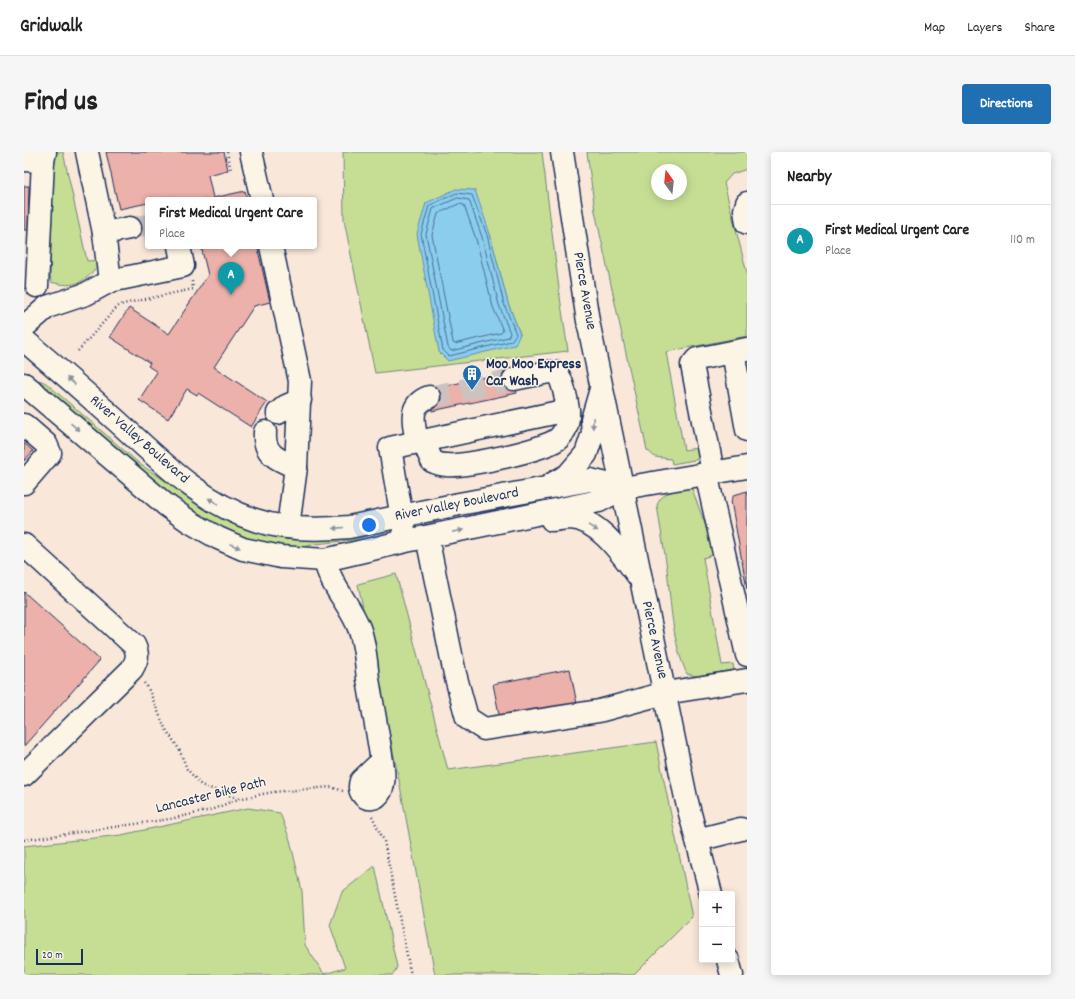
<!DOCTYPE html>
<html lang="en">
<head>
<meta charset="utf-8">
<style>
	body { margin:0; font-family:Dekko,sans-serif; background:#f6f6f6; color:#222 }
	.controls { position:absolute; right:12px; bottom:12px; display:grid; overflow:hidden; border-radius:4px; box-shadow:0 2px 10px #0003 }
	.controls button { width:36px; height:36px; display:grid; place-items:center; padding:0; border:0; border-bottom:1px solid #e0e0e0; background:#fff; color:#222; font:20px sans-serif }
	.compass { position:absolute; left:627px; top:12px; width:36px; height:36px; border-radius:50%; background:#fff; box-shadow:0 2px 10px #0003; rotate:345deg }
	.scale { position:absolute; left:12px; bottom:10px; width:47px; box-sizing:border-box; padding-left:4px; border:2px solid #1b2f5e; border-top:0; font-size:11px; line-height:14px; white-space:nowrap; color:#1b2f5e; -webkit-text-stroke:3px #fcf5e5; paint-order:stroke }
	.you { position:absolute; left:345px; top:373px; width:14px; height:14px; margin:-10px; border:3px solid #fff; border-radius:50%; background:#1a73e8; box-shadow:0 0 0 6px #1a73e833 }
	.badge { display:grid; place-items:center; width:26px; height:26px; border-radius:50%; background:#1f6fb2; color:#fff; font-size:13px; font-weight:700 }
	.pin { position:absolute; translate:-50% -33px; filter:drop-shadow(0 1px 2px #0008) }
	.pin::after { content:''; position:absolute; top:21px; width:14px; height:12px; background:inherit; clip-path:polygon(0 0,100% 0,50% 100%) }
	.popup { position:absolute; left:121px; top:45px; width:172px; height:52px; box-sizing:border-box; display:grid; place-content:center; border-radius:4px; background:#fff; filter:drop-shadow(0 1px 3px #0005); font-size:13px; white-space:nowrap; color:#767676 }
	.popup b { font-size:15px; color:#222 }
	.popup::after { content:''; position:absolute; left:50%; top:100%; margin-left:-8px; border:8px solid transparent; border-top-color:#fff }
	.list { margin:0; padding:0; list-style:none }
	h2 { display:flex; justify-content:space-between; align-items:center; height:52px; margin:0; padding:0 16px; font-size:17px }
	h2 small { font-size:13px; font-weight:400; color:#767676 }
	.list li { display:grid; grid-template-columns:26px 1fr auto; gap:12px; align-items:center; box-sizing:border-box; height:72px; padding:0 16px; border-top:1px solid #e0e0e0 }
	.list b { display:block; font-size:15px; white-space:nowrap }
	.list p { margin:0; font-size:13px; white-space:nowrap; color:#767676 }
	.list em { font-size:13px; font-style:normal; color:#767676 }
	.map { position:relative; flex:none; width:723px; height:823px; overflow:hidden; border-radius:4px }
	header { display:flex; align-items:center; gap:24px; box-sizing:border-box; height:56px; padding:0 20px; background:#fff; border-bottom:1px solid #e0e0e0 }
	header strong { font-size:19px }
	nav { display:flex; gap:22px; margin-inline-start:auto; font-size:14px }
	.intro { display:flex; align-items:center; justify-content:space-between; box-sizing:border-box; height:96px; padding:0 24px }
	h1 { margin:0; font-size:28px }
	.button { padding:10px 18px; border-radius:4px; background:#1f6fb2; color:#fff; font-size:14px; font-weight:700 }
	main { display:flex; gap:24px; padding:0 24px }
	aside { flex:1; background:#fff; border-radius:4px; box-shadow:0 2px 10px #0003 }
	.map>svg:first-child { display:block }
	.green { fill:#c6de94; stroke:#708679; fill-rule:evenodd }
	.water { fill:#8bcdec; stroke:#5e8eb3 }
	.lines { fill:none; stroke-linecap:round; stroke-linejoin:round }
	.shore { stroke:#486e97; stroke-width:1 }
	.building { fill:#ecb1aa; stroke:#1b2f5e }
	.minor-tunnel { stroke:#cdc2c0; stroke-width:22; stroke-dasharray:22 11; stroke-linecap:butt }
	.minor-casing { stroke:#1b2f5e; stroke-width:25 }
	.path { stroke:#1b2f5e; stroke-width:2.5; stroke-dasharray:1 3; stroke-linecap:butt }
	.minor { stroke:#fcf5e5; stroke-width:22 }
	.oneway { fill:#8c92a2 }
	.labels { text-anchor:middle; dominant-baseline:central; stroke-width:3; stroke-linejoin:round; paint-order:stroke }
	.street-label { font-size:15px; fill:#1b2f5e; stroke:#fcf5e5 }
	.poi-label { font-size:15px; font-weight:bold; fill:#1b2f5e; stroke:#fcf5e5; text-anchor:start }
</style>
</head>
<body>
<header>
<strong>Gridwalk</strong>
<nav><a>Map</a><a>Layers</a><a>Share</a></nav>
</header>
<div class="intro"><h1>Find us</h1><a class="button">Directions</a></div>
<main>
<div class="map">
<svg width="723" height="823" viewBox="0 0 723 823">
	<rect width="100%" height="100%" fill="#f9e7d9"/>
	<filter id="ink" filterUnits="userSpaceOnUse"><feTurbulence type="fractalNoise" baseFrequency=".025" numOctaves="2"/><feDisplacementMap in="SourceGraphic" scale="8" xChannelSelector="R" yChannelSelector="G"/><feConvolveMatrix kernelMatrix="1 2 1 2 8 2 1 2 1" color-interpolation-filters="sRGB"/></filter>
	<g filter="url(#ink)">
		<g class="green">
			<path d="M30,0H39L63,109L75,108L77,111C60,130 53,137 27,130L26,122Z"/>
			<path d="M319,0H518L536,145L544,199L351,221L320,68ZM402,51L466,82L484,151L496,182Z"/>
			<path d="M563,0H723V17L708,22L700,31L723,121V184L642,200L660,298L673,296L676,307L648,312L647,307L631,305L623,298L571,59ZM633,18H657V42H633Z"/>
			<path d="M15,228L22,231L117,313L185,357L362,378L329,388L291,392L270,398L233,391L197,378L165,361L20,235Z"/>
			<path d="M663,336L668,337L692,402L679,406L698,513L709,512L710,518L672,524L663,522C648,490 647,452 643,417C640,395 636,374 633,353C639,339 650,339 663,336Z"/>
			<path d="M372,422L424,618L632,590L668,765L610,823H411L374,623L334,432Z"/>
			<path d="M224,656L256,661L266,688L278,739L281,793L300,822L321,816L306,773L318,740L351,714L373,815L369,823H0V694L97,683Z"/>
		</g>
		<path class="water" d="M432,37L451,38L466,82L484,151L496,182L491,193L424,209L415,200L393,82L402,51Z"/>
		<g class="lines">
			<g class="shore">
				<path d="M433,41L448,43L463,83L480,152L492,182L487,189L425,204L419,198L397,82L405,54Z"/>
				<path d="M434,46L445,48L458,85L475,153L486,181L484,185L427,199L424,195L402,82L409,57Z"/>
				<path d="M435,52L440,53L452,87L469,155L479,179L477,181L430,192L429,190L408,83L414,62Z"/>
			</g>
		</g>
		<g class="building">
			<path d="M82,0H200L204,18L184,23L189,46L221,39L223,48H149V45L124,48V51L95,57Z"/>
			<path d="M0,34H5L4,78H0Z"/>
			<path d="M177,94H233L246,150L230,154L190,215L243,250L227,275L174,241L173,243L163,237L144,267L115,248L133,220L124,214L126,211L86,185L105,156L145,182L184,123Z"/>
			<path d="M489,219L493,241L408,259L403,238Z"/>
			<path d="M0,291L9,299L0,309Z"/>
			<path d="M723,339V437L707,349L710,343Z"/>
			<path d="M0,440L76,508L0,594Z"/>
			<path d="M546,517L553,552L476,567L469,532Z"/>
		</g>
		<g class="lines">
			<g class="minor-tunnel">
				<path d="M106,76L124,73"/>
				<path d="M405,245L490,227"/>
			</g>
			<defs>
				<g id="minor">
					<path d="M63,0L80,81L86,129"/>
					<path d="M227,0L238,48"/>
					<path d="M538,0L564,169L662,646L687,742"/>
					<path d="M0,8L19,9L21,0"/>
					<path d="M723,51L721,58L723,71"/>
					<path d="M80,81L106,76"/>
					<path d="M247,94L276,229L272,315L264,375"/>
					<path d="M13,134L19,9"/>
					<path d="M0,175L23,155L62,142L86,129L159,114L155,94"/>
					<path d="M0,188C32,215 63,242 94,270C136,308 176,350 231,368C260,378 294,378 325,375L435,352L566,328L599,336"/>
					<path d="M709,200L723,278"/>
					<path d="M0,232L142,353L166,370L194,386L219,397L257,405L301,408L382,389L575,349L599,336L723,315"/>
					<path d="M254,261L262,254L276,248"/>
					<path d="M0,273L22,292L26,301L0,331"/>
					<path d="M241,280C239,302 254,308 272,315"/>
					<path d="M399,289L408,309C412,311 417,313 422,313C441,315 522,298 535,286C546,275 545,261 542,246C540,238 538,227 533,221L525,220L490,227"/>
					<path d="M393,290C390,272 383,253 405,245"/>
					<path d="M689,320L668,213L673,207L723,197"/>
					<path d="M682,321L723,503"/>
					<path d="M528,332L544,323L562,302L569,281L568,268L577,237"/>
					<path d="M528,368C534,368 540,366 546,366C575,367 599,404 615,425"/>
					<path d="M380,378L366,296L544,258"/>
					<path d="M403,385L431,522L443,566L460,577L575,559L641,541L723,528"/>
					<path d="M0,393L110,493C115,503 113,508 108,517L0,623"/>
					<path d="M301,408C306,434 326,452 335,476C341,491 342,510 344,527C349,557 355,587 359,617C364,658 330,650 337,629L358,609"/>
					<path d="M673,688L717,677"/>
					<path d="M704,808L708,823"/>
				</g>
			</defs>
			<use href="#minor" class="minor-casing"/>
			<g class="path">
				<path d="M203,0L207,19"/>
				<path d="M54,199L93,155L99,152L169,137L168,129"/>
				<path d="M120,531L124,536L141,576L155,597L163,617L177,633L213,646"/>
				<path d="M348,664L360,689L387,823"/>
				<path d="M0,688L146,667L187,658L214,647L249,640L307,635L319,639"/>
			</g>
			<use href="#minor" class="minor"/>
		</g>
		<defs><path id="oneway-solid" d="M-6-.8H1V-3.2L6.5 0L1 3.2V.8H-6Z"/></defs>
		<g class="oneway">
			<use href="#oneway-solid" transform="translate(47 229) rotate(-139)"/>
			<use href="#oneway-solid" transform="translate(569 271) rotate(91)"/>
			<use href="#oneway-solid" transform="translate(51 275) rotate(41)"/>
			<use href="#oneway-solid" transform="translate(189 349) rotate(-149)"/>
			<use href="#oneway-solid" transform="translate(314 376) rotate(175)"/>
			<use href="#oneway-solid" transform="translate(569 376) rotate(31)"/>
			<use href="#oneway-solid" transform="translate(434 379) rotate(-11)"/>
			<use href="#oneway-solid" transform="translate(211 394) rotate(23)"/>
		</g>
	</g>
	<defs>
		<symbol id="building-pin" viewBox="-11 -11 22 30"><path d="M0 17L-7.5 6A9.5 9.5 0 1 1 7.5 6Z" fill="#1f6fb2" stroke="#fcf5e5"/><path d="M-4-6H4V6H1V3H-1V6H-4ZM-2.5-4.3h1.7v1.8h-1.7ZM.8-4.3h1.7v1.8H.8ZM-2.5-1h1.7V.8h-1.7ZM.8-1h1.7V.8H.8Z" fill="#fff"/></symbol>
	</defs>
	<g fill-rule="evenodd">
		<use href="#building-pin" x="437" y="211" width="22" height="30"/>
	</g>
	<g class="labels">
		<g class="street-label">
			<text transform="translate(560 139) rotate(80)">Pierce Avenue</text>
			<text transform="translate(115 288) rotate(41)">River Valley Boulevard</text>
			<text transform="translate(433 353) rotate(-11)">River Valley Boulevard</text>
			<text transform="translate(630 488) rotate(78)">Pierce Avenue</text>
			<text transform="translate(187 644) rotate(-14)">Lancaster Bike Path</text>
		</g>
		<g class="poi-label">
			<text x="462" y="213">Moo Moo Express<tspan x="462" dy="17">Car Wash</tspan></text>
		</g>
	</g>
</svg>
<div class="controls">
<button>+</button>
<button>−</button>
</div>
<svg class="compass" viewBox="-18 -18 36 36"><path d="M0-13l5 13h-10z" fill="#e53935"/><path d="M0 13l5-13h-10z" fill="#767676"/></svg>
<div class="scale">20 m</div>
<div class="you"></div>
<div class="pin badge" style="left:207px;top:143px;background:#0f9aa8">A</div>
<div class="popup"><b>First Medical Urgent Care</b>Place</div>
</div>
<aside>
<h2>Nearby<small></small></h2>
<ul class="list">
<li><span class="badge" style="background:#0f9aa8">A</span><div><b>First Medical Urgent Care</b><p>Place</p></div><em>110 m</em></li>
</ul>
</aside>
</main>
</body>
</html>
